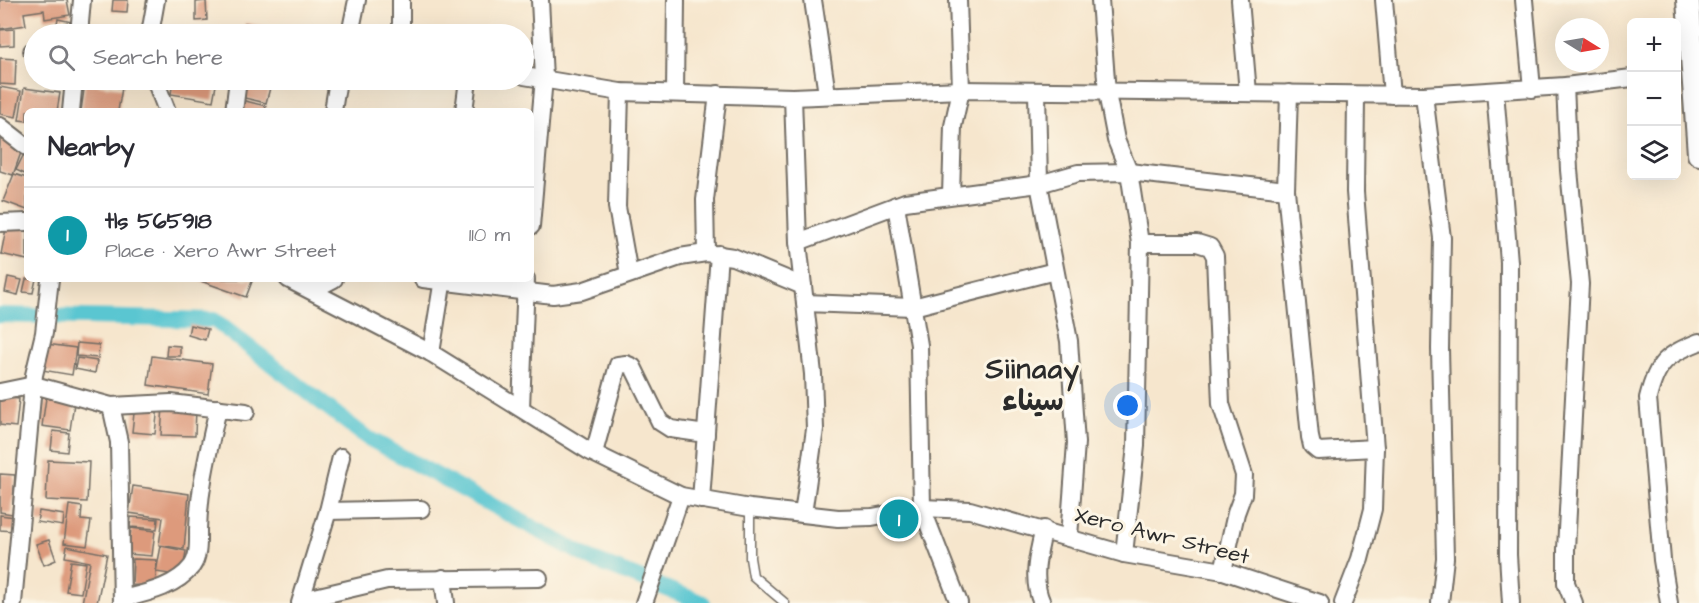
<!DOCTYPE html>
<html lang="en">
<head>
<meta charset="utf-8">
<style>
	body { margin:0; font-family:"Architects Daughter","Playpen Sans Arabic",sans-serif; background:#f7f7f7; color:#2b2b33 }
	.controls { position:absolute; right:18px; top:18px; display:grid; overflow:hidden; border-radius:9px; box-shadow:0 6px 24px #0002 }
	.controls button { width:54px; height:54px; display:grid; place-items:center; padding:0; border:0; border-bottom:2px solid #e1e1e2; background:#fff; color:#2b2b33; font:30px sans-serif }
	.compass { position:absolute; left:1555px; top:18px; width:54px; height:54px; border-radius:50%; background:#fff; box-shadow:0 6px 24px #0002; rotate:101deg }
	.you { position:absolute; left:1128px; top:406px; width:21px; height:21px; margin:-15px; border:4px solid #fff; border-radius:50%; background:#1a73e8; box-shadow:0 0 0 9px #1a73e833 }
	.badge { display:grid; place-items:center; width:39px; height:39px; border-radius:50%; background:#d93025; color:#fff; font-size:20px; font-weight:700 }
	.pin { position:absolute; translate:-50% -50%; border:3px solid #fff; box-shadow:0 2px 6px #0006 }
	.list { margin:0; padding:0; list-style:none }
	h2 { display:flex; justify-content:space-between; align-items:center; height:78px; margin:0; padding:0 24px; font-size:26px }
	h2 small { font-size:20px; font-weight:400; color:#7c7c81 }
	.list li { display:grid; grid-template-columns:39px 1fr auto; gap:18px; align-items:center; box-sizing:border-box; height:96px; padding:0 24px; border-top:2px solid #e1e1e2 }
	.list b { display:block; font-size:22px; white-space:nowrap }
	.list p { margin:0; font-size:20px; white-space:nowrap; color:#7c7c81 }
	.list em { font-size:20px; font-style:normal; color:#7c7c81 }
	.icon { flex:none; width:33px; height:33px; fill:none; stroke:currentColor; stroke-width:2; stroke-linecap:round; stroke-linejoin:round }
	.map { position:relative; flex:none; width:1699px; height:603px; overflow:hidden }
	.search { position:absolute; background:#fff; box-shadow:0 6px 24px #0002; left:24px; top:24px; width:510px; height:66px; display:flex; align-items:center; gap:15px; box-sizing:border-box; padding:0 21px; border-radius:33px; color:#7c7c81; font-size:22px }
	.panel { position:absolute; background:#fff; box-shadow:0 6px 24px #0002; left:24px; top:108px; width:510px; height:174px; border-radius:9px }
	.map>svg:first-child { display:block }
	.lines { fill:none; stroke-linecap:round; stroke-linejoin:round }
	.canal { stroke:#5ac6d1; stroke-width:16 }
	.building { fill:#dd9a7b }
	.lane-casing { stroke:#726c64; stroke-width:11 }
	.street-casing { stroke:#726c64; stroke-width:20 }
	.secondary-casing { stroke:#726c64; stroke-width:26 }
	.lane { stroke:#fff; stroke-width:8 }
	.street { stroke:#fff; stroke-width:16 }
	.secondary { stroke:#fff; stroke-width:22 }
	.labels { text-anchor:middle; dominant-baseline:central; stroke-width:6; stroke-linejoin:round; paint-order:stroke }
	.street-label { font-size:22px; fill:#2b2b2b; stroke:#fcf5e5 }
	.district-label { font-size:28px; font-weight:bold; letter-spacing:1.5px; fill:#2b2b2b; stroke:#fcf5e5 }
</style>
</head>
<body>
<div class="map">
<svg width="1699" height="603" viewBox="0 0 1699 603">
	<rect width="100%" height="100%" fill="#fcf5e5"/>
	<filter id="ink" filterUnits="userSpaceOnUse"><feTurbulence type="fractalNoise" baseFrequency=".0167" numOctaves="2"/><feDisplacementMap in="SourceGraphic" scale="12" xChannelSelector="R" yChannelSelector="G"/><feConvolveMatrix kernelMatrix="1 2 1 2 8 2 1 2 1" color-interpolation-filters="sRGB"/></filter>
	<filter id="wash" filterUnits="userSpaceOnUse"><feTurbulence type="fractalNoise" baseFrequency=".008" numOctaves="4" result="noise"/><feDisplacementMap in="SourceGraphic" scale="24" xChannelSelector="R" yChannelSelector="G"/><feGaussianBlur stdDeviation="1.35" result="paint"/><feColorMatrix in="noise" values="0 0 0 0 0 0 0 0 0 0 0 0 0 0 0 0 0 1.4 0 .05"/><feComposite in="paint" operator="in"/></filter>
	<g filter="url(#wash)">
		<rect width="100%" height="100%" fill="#f6e6cd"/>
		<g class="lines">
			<path class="canal" d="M0,315L214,320L366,437L593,560L703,603"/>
		</g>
		<g id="blocks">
			<g class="building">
				<path d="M0,0H67L70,15L45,19L44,10L24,13L26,25L0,29Z"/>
				<path d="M113,0H128L127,12L112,11Z"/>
				<path d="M206,1L207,20L196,21V2Z"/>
				<path d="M58,19L72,22L69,34H54Z"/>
				<path d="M245,23L273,28L271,34H244Z"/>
				<path d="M14,29V45L0,46V30Z"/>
				<path d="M0,58L16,59L15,85L0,84Z"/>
				<path d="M173,80H217L213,101L171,94Z"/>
				<path d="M248,80H272L266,103L236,96L239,81L248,83Z"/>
				<path d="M85,83L122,88L118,111H81Z"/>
				<path d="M0,87L21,91L16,117L0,114Z"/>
				<path d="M24,88L60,93L57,111H27V121L19,120Z"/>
				<path d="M237,99L266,106L265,111H233Z"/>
				<path d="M0,139L23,147L13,175L0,171Z"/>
				<path d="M24,154L27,156V175L16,170Z"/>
				<path d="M14,174L27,178V210L3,201Z"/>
				<path d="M7,224L27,228V260L1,254Z"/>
				<path d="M8,277L22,280L18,295L5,292Z"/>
				<path d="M26,279H36L33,293L23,292Z"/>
				<path d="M195,279H253L246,297Z"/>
				<path d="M190,325L208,329L205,340L188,335Z"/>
				<path d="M77,343L99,345L98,358L76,356Z"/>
				<path d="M46,344L76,348L72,375L42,370Z"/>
				<path d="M167,345L180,346V356H166Z"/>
				<path d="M152,356L212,364L208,394L148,385Z"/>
				<path d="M77,358L97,361L95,373L75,369Z"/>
				<path d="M0,397L19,399L16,427L0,425Z"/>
				<path d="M46,398L74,403L70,430L42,426Z"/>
				<path d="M135,404L158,406L155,434L132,432Z"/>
				<path d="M163,406L196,408L195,436L161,435Z"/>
				<path d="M53,431L69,433L67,452L51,450Z"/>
				<path d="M48,460L89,462L87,502L46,500Z"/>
				<path d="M0,474L15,475L12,514L0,512Z"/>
				<path d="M133,486L189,494L184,549L159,545L163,518L129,513Z"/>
				<path d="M69,505L82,507L81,520L91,521L87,546L64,543Z"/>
				<path d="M39,511L64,515L63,526L37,522Z"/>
				<path d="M0,515L15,517L14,531L0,530Z"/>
				<path d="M131,517L158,519L157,529L130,527Z"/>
				<path d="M131,528L155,531L152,556L128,554Z"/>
				<path d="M49,540L56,560L44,565L36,544Z"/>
				<path d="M67,546L107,554L97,603H82L90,562L65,557Z"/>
				<path d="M161,546L186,551L182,576L156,572Z"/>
				<path d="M133,559L157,560L155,586L132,585Z"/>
				<path d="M71,561L86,563L81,593L66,591Z"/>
			</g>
		</g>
	</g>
	<g filter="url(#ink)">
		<use href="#blocks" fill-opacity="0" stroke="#726c64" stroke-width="1.5"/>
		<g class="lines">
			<defs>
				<path id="lane" d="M750,508V558L753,576L785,603"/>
				<g id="street">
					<path d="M813,0L827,94"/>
					<path d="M1100,0L1107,93L1116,140L1129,172L1140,243L1136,446L1124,554"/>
					<path d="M1240,0L1248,93"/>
					<path d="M1384,0L1392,95"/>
					<path d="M1524,0L1532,89"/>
					<path d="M79,34L82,0"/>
					<path d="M150,34L156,0"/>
					<path d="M350,34L357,0"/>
					<path d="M401,34V0"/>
					<path d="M32,51H34"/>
					<path d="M524,76L620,92L793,97L961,90L1424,95L1565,86L1632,78"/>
					<path d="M155,80L167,111"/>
					<path d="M1565,86L1569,170L1580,284L1566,549V583L1574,603"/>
					<path d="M1495,91L1509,262L1508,555L1511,603"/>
					<path d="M620,92L617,207L629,274"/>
					<path d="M1037,92L1039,184L1069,341L1076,443L1069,537"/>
					<path d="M675,93L676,0"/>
					<path d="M1289,93L1286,190L1310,437L1312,446L1318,451L1375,448"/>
					<path d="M1424,95L1442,238L1440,349L1445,558L1440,603"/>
					<path d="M793,97L798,242L813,374L815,429L803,514"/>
					<path d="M71,111L74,80"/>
					<path d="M234,111L238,80"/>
					<path d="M333,111L338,80"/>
					<path d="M464,111L468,80"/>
					<path d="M0,126L27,147"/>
					<path d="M951,195L953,126L961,90L958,0"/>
					<path d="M896,205L919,345L922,508L959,603"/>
					<path d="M0,223L27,222"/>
					<path d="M531,226L544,78L540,0"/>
					<path d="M798,242L905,202L1039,184L1078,173L1129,172L1286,190"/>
					<path d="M1140,243H1197L1210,247L1215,256L1221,404L1244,475L1243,494L1236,513L1223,571"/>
					<path d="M706,253L705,200L718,94"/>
					<path d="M288,279L431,353L589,451L681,496L750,508L838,518L872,517L922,508L970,510L1124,554L1223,571L1320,603"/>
					<path d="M423,279L553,295L582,291L680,257L706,253L733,257L803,286"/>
					<path d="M313,290L334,279"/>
					<path d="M805,303L913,307L1055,271"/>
					<path d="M431,353L443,279"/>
					<path d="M0,392L34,385L111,406L171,403L246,412"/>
					<path d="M111,406L119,442L122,603"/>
					<path d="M521,408L526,279"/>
					<path d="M594,453L618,365L626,364L633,367L660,422L671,429L706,434"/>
					<path d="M701,500L719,254"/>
					<path d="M328,511L421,509"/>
					<path d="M443,578L446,603"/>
					<path d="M122,599C146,593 176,587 192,566C199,556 198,542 198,530C199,488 209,449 218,408"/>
					<path d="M302,600L387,580L539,578"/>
					<path d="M13,603L34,375L44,333L50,279"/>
					<path d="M300,603L328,511L341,457"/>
					<path d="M644,603L681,496"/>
					<path d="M1042,603C1031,580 1038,553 1044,529"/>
					<path d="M1343,603L1360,559L1373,509L1375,448L1355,192L1356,96"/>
					<path d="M1669,603L1662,560L1648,398C1657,362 1666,355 1699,342"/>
				</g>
				<path id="secondary" d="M1688,0L1699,154"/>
			</defs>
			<use href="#lane" class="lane-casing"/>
			<use href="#street" class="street-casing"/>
			<use href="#secondary" class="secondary-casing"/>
			<use href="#lane" class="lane"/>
			<use href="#street" class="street"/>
			<use href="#secondary" class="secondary"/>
		</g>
	</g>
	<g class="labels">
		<g class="street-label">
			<text transform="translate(1162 536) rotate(14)">Xero Awr Street</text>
		</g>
		<g class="district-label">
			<text x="1033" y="369">Siinaay<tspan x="1033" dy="32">سيناء</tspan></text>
		</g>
	</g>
</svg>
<div class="controls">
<button>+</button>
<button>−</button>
<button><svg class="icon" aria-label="layers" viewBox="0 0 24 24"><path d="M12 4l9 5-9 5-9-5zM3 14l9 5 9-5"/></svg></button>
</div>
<svg class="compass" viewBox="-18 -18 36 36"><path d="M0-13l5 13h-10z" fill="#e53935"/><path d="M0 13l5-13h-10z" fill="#7c7c81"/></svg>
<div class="you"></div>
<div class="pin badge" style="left:899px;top:519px;background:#0f9aa8">1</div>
<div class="search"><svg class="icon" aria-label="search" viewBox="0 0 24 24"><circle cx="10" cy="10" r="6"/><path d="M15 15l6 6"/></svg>Search here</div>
<section class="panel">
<h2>Nearby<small></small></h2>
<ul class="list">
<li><span class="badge" style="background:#0f9aa8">1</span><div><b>tls 565918</b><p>Place · Xero Awr Street</p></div><em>110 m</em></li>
</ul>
</section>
</div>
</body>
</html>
